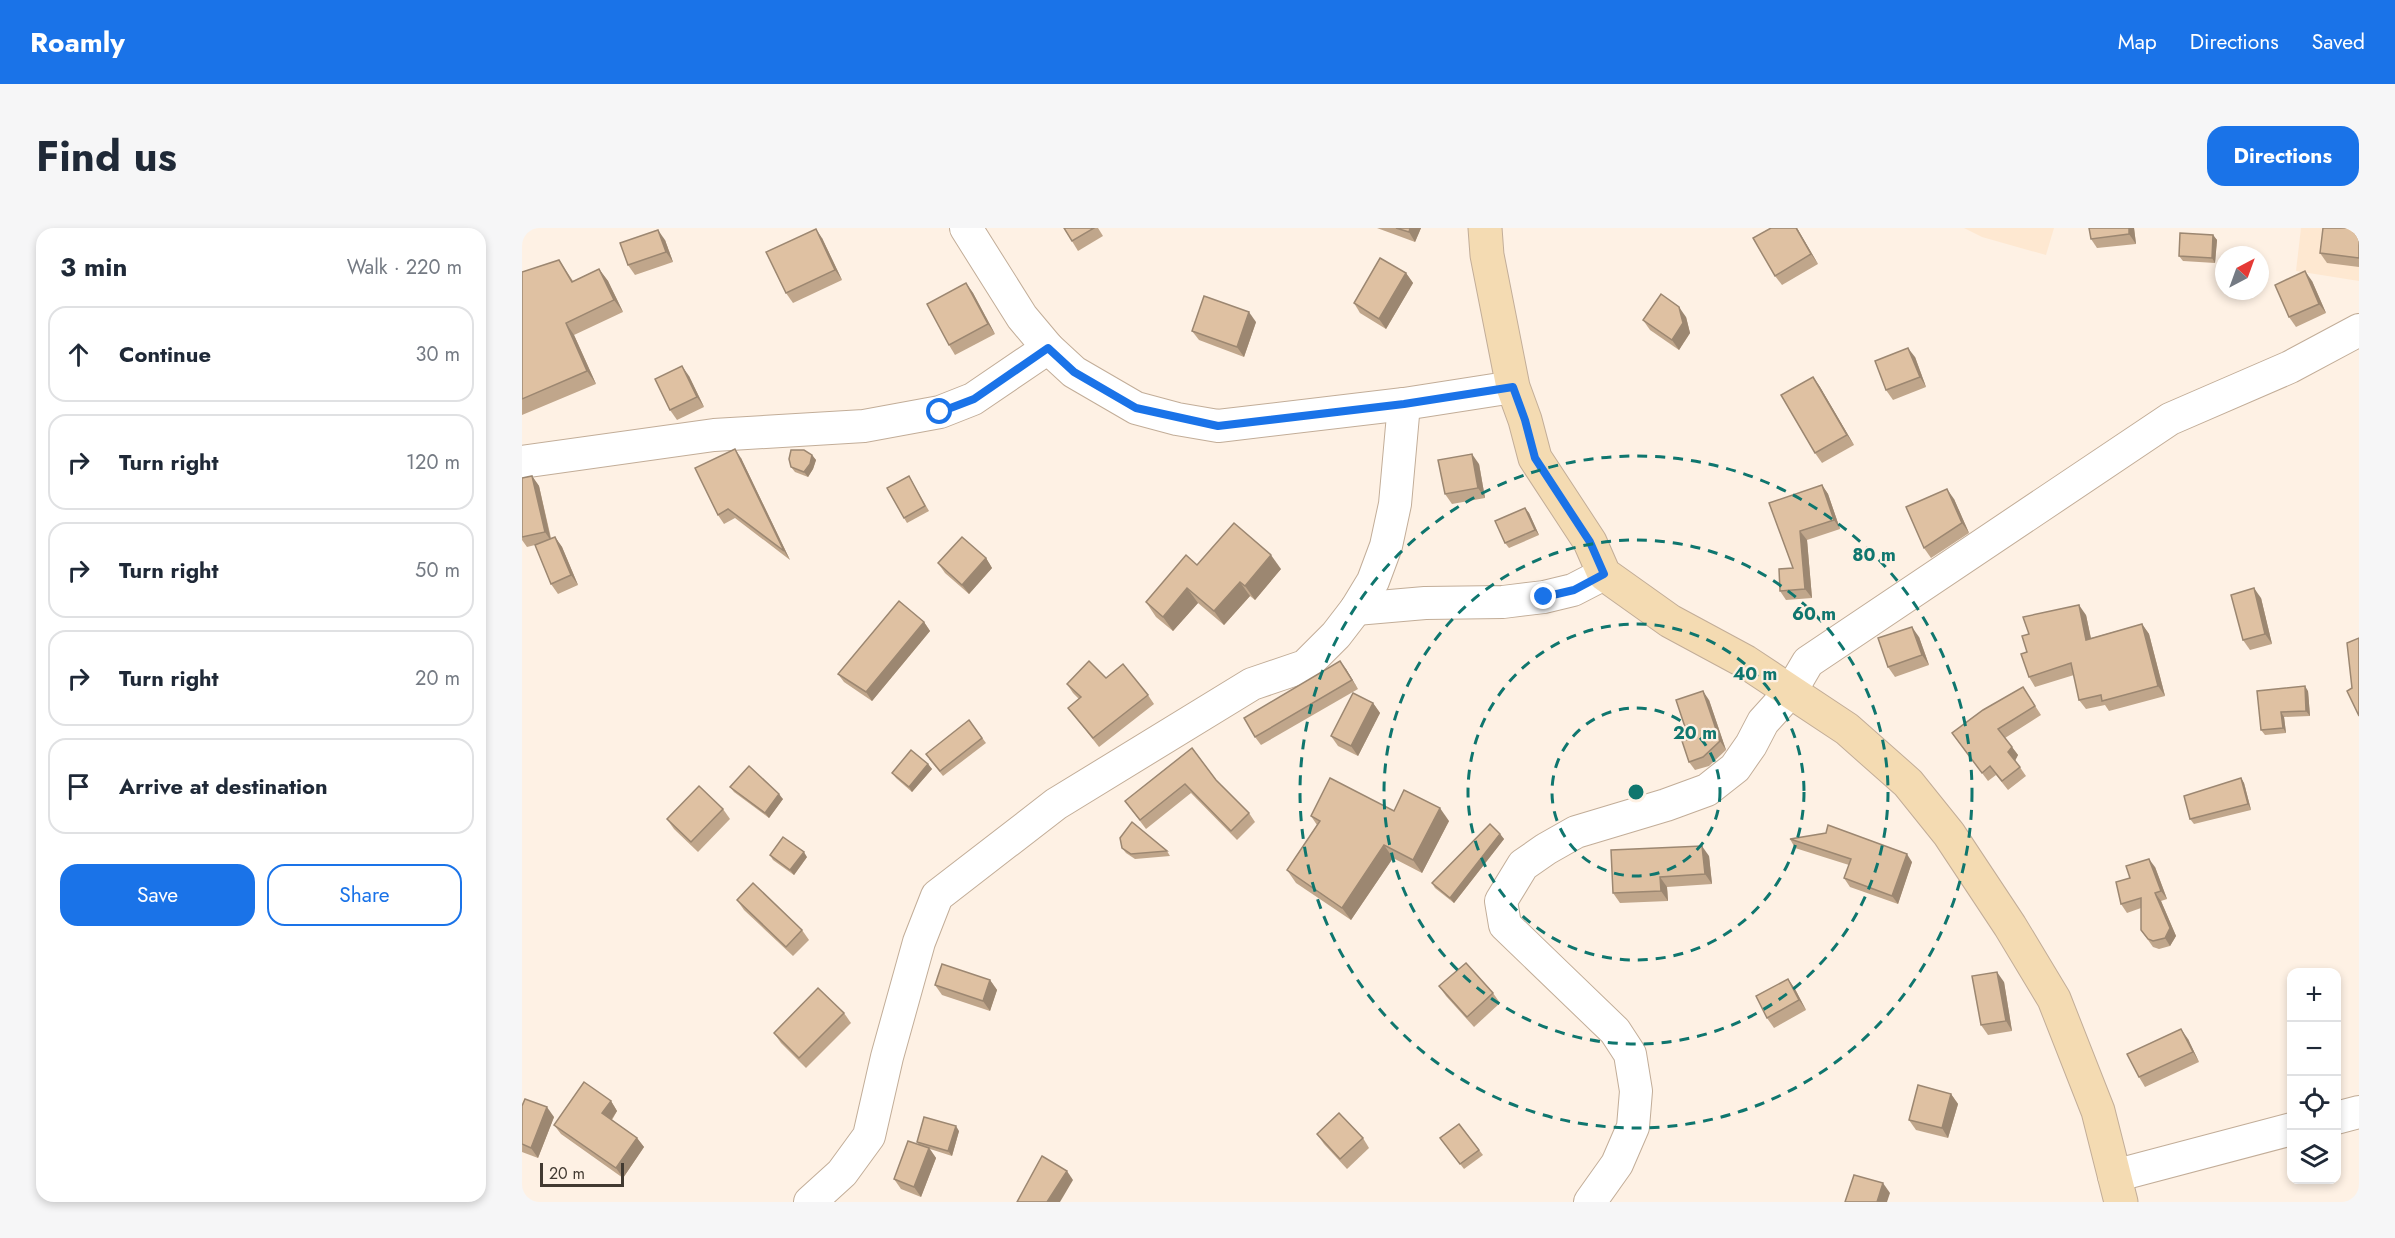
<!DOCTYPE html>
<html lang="en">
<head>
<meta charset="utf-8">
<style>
	body { margin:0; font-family:Jost,sans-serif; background:#f6f6f7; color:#1f2937 }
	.controls { position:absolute; right:18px; bottom:18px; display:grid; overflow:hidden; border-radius:12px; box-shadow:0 3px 9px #0003 }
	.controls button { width:54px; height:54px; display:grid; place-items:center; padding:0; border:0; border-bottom:2px solid #e0e1e3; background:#fff; color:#1f2937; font:30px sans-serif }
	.compass { position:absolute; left:1693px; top:18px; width:54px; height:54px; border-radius:50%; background:#fff; box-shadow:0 3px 9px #0003; rotate:41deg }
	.scale { position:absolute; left:18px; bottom:15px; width:84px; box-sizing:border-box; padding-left:6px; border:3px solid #423a31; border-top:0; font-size:16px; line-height:21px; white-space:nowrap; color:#423a31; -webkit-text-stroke:4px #fef1e4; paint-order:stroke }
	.stop { position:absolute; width:18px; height:18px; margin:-14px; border:4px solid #1a73e8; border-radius:50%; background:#fff }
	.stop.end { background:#1a73e8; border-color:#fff; box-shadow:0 2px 6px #0008 }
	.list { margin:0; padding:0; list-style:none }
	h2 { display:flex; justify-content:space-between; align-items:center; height:78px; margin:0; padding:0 24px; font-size:26px }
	h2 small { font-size:20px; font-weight:400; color:#747a83 }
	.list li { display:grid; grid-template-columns:39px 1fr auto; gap:18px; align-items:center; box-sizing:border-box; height:96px; margin:0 12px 12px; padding:0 12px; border:2px solid #e0e1e3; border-radius:18px }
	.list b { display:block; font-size:22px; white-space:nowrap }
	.list em { font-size:20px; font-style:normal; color:#747a83 }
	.actions { display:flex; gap:12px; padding:18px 24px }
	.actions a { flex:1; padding:14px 0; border:2px solid #1a73e8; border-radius:18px; text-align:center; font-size:21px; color:#1a73e8 }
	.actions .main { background:#1a73e8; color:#fff }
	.icon { flex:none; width:33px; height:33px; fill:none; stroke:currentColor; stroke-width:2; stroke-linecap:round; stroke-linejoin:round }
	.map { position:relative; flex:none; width:1837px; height:974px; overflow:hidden; border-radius:18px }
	header { display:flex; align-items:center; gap:36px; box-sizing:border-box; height:84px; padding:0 30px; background:#1a73e8; color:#fff }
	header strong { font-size:28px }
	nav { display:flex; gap:33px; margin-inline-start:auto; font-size:21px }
	.intro { display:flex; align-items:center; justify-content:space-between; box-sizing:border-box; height:144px; padding:0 36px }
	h1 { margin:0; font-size:42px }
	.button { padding:15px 27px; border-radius:18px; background:#1a73e8; color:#fff; font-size:21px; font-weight:700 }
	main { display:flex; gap:36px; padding:0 36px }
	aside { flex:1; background:#fff; border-radius:18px; box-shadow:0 3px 9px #0003 }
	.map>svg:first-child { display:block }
	.built { fill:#fee8d1 }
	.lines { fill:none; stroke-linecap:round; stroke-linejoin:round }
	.minor-casing { stroke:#c2ad98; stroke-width:34 }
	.secondary-casing { stroke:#c2ad98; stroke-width:35 }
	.minor { stroke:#fff; stroke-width:32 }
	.secondary { stroke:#f4dbb2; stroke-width:33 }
	.wall { fill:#c0a68b }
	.shaded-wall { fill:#9c8771 }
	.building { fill:#dfc1a2; stroke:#9c8771; stroke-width:1.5 }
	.route { stroke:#1a73e8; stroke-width:8 }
	.ring { fill:none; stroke:#0f766e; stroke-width:3; stroke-dasharray:10 8 }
	.centre { fill:#0f766e; stroke:#fef1e4; stroke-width:3 }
	.ring-label { font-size:18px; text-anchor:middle; font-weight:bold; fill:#0f766e; stroke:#fef1e4; stroke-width:4.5; stroke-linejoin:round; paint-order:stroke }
</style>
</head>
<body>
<header>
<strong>Roamly</strong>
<nav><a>Map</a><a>Directions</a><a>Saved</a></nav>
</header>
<div class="intro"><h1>Find us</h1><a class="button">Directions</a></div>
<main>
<aside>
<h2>3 min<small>Walk · 220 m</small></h2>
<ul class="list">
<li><svg class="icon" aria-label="ahead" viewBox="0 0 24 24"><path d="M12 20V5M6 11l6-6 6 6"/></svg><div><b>Continue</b></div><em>30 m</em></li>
<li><svg class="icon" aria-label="right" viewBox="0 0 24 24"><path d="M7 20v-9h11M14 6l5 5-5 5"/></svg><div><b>Turn right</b></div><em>120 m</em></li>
<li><svg class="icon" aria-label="right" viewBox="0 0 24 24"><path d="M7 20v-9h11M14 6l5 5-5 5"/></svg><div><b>Turn right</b></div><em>50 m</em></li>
<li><svg class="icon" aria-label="right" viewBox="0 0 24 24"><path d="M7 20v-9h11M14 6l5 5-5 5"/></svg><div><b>Turn right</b></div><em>20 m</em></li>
<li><svg class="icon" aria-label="arrive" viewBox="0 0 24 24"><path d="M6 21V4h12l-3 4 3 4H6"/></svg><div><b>Arrive at destination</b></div></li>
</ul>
<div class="actions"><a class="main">Save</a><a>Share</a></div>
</aside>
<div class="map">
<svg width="1837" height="974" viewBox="0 0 1837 974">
	<rect width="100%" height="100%" fill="#fef1e4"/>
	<g class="built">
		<path d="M1442,0H1532L1524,27L1460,9Z"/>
		<path d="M1779,0H1837V53L1774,43Z"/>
	</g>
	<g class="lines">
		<defs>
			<g id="minor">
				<path d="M444,0L500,89L526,120L552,144L614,180L655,191L696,198L882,176L991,159"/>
				<path d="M0,234L192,207L342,198L418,184L451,171L526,120"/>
				<path d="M834,381L903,375L981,374L1022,369L1051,362L1082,346"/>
				<path d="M1814,890L1837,884"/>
				<path d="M1592,948L1770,901"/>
				<path d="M288,974L320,945L347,908L365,829L397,714L415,668L534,576L730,456L783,438L814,407L834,381L851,353L864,318L873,276L882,176"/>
				<path d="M1068,974L1095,936L1111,899L1114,863L1108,826L1093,803L983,697L979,673L1001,637L1024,621L1054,604L1144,577L1185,562L1213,540L1229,517L1241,494L1269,463L1286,434L1648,191L1768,139L1837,102"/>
			</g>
			<path id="secondary" d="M963,0L965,27L991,159L1003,192L1013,230L1068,314L1082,346L1148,393L1224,434L1325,501L1386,555L1427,606L1488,698L1532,771L1576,883L1599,974"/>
		</defs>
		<use href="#minor" class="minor-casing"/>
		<use href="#secondary" class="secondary-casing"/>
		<use href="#minor" class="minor"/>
		<use href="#secondary" class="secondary"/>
	</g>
	<g class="wall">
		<path d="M542,0H576L581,8L556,23Z"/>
		<path d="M855,0H899L893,14Z"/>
		<path d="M1249,0H1275L1296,36L1260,57L1253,48Z"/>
		<path d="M1612,0L1614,16L1575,20L1569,11Z"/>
		<path d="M1837,0V39L1805,35L1798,25Z"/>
		<path d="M1691,7L1695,12L1693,35L1661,33L1657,28Z"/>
		<path d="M300,10L320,52L271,75L264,65Z"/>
		<path d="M143,12L151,34L113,47L106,37Z"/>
		<path d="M37,32L51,53L77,41L86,53L101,84L52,107L74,156L0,187V44Z"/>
		<path d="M884,45L891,55L864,101L838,85L832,75Z"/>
		<path d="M1790,53L1804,85L1774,99L1767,89Z"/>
		<path d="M444,55L451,65L473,106L433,127L427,117Z"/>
		<path d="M1164,89L1168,105L1157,122L1128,102L1121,92Z"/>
		<path d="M734,94L722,129L677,112L670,103Z"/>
		<path d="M1393,129L1404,159L1371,172L1364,162Z"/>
		<path d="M167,148L182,179L155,192L148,182Z"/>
		<path d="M1291,149L1298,159L1332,217L1300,235L1293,225Z"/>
		<path d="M290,227L294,232L291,241L286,249L273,244L269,239Z"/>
		<path d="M219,230L268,332L213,290L202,296L196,287Z"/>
		<path d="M957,236L963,270L930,276L923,266Z"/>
		<path d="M10,248L17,258L29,310L33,309L40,319L56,357L36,366L29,356L13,317L5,319L0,312V250Z"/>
		<path d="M387,248L407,283L385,295L382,290Z"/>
		<path d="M1300,257L1306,266L1318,301L1285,312L1290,370L1264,372L1258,363L1271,340L1247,275Z"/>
		<path d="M1432,271L1447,305L1409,330L1402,320Z"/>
		<path d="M1003,280L1007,285L1017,307L987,320L983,315Z"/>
		<path d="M464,330L470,340L447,366L423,345L416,335Z"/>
		<path d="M675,337L759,341L733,372L728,368L702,397L676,375L651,403L634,389L624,374Z"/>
		<path d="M1739,370L1750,416L1728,422L1721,412Z"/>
		<path d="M1564,387L1569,410L1620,396L1627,406L1643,468L1587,483L1583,477L1564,481L1557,472L1552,447L1513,459L1507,449L1505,424Z"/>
		<path d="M402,394L408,403L350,473L322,454L316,446Z"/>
		<path d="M1397,409L1407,437L1373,449L1366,439Z"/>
		<path d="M824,441L836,461L739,517L733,509Z"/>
		<path d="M584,450L626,467L632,476L577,519L546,480L557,471L551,465L545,456Z"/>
		<path d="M1501,459L1519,487L1483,510L1496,527L1493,532L1504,548L1486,562L1474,547L1466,553L1430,505Z"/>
		<path d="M1735,463H1786L1788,488L1762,489L1764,505L1743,507L1739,502Z"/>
		<path d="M1187,472L1204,522L1187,538L1173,542L1167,534V511Z"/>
		<path d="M851,475L858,485L836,528L816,518L809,508Z"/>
		<path d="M447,492L464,515L421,548L407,531Z"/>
		<path d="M670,520L694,552L727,585L733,594L715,612L669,565L624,601L603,573Z"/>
		<path d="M406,536L410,541L390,564L374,550L370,545Z"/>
		<path d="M1719,550L1722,555L1729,582L1672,596L1668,591Z"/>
		<path d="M208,559L261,571L247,590L212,564Z"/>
		<path d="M201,581L208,591L176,624L152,601L145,591Z"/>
		<path d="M872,583L927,593L900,645L871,630L829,692L774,655L765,642L795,597L789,588Z"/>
		<path d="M978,606L982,611L932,675L913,660L910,655Z"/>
		<path d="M1268,611L1390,634L1376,676L1328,659L1322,650L1327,637L1273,620Z"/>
		<path d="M600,620L645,623L648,628L613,631L604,625Z"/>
		<path d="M248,627L285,629L272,647L251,632Z"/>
		<path d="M1187,628L1190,656L1145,659L1146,673L1098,675L1091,665Z"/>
		<path d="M1633,639L1645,671L1639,673L1654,708L1648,718L1637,721L1631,719L1619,702V680L1605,685L1599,676L1608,650Z"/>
		<path d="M215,672L280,702L287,712L271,728L222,682Z"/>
		<path d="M1266,751L1273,761L1284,782L1252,800L1245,790Z"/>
		<path d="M468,752L475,762L468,783L420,767L413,757Z"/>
		<path d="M1482,754L1490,803L1466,807L1459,797Z"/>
		<path d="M917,758L971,765L978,775L952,799L924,768Z"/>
		<path d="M322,785L329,795L284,840L259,815L252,805Z"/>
		<path d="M1666,811L1677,834L1623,859L1617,849Z"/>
		<path d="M1429,866L1436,876L1426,910L1394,902L1387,892Z"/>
		<path d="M89,873L95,883L90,892L115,910L122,919L101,950L39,906L32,897Z"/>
		<path d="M0,878L32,889L16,930L0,924Z"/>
		<path d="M937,896L961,927L942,941L918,910Z"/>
		<path d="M437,903L430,928L408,921L414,930L399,969L379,961L372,951L397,917L395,914Z"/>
		<path d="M795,906L841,910L847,920L825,941L802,916Z"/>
	</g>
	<g class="shaded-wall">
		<path d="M888,0H899L893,14L887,4Z"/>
		<path d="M1274,0H1275L1296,36L1289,26Z"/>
		<path d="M1607,0H1612L1614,16L1607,6Z"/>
		<path d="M294,1L300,10L320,52L313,42Z"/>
		<path d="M136,2L143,12L151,34L144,24Z"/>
		<path d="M1691,7L1695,12L1693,35L1690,30Z"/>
		<path d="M77,41L86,53L101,84L92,72Z"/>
		<path d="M1783,43L1790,53L1804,85L1797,76Z"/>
		<path d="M884,45L891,55L864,101L857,91Z"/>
		<path d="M444,55L451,65L473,106L466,96Z"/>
		<path d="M1157,79L1164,89L1168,105L1157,122L1150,112Z"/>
		<path d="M727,84L734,94L722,129L715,119Z"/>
		<path d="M44,95L52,107L74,156L65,143Z"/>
		<path d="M1386,120L1393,129L1404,159L1398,149Z"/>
		<path d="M160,138L167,148L182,179L175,169Z"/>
		<path d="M1291,149L1298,159L1332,217L1325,207Z"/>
		<path d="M213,221L219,230L268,332L262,323Z"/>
		<path d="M950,226L957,236L963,270L956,260Z"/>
		<path d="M290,227L294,232L291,241L286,249L282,244Z"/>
		<path d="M10,248L17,258L29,313L23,304Z"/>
		<path d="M1300,257L1306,266L1318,301L1312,292Z"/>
		<path d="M1425,261L1432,271L1447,305L1440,295Z"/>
		<path d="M1003,280L1007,285L1017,307L1013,302Z"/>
		<path d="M1278,303L1285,312L1290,370L1283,361Z"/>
		<path d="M33,309L40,319L56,357L49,347Z"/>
		<path d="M749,327L759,341L733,372L723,358Z"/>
		<path d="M464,330L470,340L447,366L440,357Z"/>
		<path d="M718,354L728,368L702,397L692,383Z"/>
		<path d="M665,360L676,375L651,403L641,389Z"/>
		<path d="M1732,360L1739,370L1750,416L1743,406Z"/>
		<path d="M1557,377L1564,387L1571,421L1564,412Z"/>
		<path d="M402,394L408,403L350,473L344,464Z"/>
		<path d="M1620,396L1627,406L1643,468L1636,458Z"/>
		<path d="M1390,399L1397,409L1407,437L1400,427Z"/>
		<path d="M818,433L824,441L836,461L830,452Z"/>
		<path d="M1783,458L1786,463L1788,488L1784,483Z"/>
		<path d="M1181,463L1187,472L1204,522L1198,513Z"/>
		<path d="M851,475L858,485L836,528L829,518Z"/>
		<path d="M1759,484L1762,489L1764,505L1761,500Z"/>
		<path d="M1490,519L1496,527L1493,533L1486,524Z"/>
		<path d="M406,536L410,541L390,564L387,559Z"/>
		<path d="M1719,550L1722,555L1729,582L1726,576Z"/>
		<path d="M257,566L261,571L247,590L243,585Z"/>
		<path d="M918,580L927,593L900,645L891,632Z"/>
		<path d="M978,606L982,611L932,675L928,670Z"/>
		<path d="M862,617L871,630L829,692L820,680Z"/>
		<path d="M1180,618L1187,628L1190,656L1183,646Z"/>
		<path d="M282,624L285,629L272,647L268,642Z"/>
		<path d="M1385,626L1390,634L1376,676L1370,668Z"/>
		<path d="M1627,631L1633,639L1645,671L1639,663Z"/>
		<path d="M1138,649L1145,659L1146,673L1139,663Z"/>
		<path d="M1633,665L1639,673L1654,708L1648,718L1643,710Z"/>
		<path d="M1475,744L1482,754L1490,803L1484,793Z"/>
		<path d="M1266,751L1273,761L1284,782L1277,772Z"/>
		<path d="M468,752L475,762L468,783L461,773Z"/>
		<path d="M1659,801L1666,811L1677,834L1671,824Z"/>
		<path d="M1429,866L1436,876L1426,910L1420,900Z"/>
		<path d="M89,873L95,883L87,895L80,885Z"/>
		<path d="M25,879L32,889L16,930L9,920Z"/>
		<path d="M434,898L437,903L430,928L426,923Z"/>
		<path d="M115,910L122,919L101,950L94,940Z"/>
		<path d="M407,920L414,930L399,969L392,959Z"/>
		<path d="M545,943L551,952L538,974H525Z"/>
		<path d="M1361,955L1368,965L1365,974H1355Z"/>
	</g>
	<g class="building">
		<path d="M542,0H572L550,13Z"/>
		<path d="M874,0H888L887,4Z"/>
		<path d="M1249,0H1274L1289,26L1253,48L1231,10Z"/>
		<path d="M1567,0H1607V6L1569,11Z"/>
		<path d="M1801,0H1837V30L1798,25Z"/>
		<path d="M294,1L313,42L264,65L244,24Z"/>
		<path d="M136,2L144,24L106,37L98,15Z"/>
		<path d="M1658,5L1691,7L1690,30L1657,28Z"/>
		<path d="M858,30L884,45L857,91L832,75Z"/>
		<path d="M37,32L50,54L77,41L92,72L44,95L65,143L0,171V44Z"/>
		<path d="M1783,43L1797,76L1767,89L1753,57Z"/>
		<path d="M444,55L466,96L427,117L405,76Z"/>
		<path d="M1139,66L1157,79L1161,95L1150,112L1121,92Z"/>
		<path d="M682,68L727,84L715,119L670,103Z"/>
		<path d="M1386,120L1398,149L1364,162L1353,133Z"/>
		<path d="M160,138L175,169L148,182L133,151Z"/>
		<path d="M1291,149L1325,207L1293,225L1259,167Z"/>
		<path d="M213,221L262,323L206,281L196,287L173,240Z"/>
		<path d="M269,222H282L290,227L288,236L282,244L269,239L267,231Z"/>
		<path d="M950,226L956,260L923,266L916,232Z"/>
		<path d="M10,248L23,304L0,309V250Z"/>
		<path d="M387,248L403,278L382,290L365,260Z"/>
		<path d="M1300,257L1312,292L1278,303L1283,361L1258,363L1257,341L1271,340L1247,275Z"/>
		<path d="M1425,261L1440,295L1402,320L1384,279Z"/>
		<path d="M1003,280L1013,302L983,315L973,293Z"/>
		<path d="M712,295L749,327L723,358L718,354L692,383L665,360L641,389L624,374L664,327L675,337Z"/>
		<path d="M33,309L49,347L29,356L13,317Z"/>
		<path d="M440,309L464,330L440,357L416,335Z"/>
		<path d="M1732,360L1743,406L1721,412L1709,367Z"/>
		<path d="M377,373L402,394L344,464L316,446Z"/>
		<path d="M1557,377L1564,412L1620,396L1636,458L1580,473L1579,467L1557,472L1549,435L1507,449L1499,426L1505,424L1500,408L1507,406L1501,389Z"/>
		<path d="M1390,399L1400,427L1366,439L1356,410Z"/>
		<path d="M1837,410V488L1825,463L1830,460L1825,415Z"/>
		<path d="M567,433L584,450L601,436L626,467L571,510L546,480L559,469L545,456Z"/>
		<path d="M818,433L830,452L733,509L722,490Z"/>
		<path d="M1783,458L1784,483L1759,484L1761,500L1739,502L1735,463Z"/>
		<path d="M1501,459L1513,478L1476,501L1490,519L1486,524L1498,539L1480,553L1468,538L1460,545L1430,505L1461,482Z"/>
		<path d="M1181,463L1198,513L1181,529L1167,534L1160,513L1167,511L1154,472Z"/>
		<path d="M831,465L851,475L829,518L809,508Z"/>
		<path d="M447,492L460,510L418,543L404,526Z"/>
		<path d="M670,520L694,552L727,585L709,603L663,556L618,592L603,573Z"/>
		<path d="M389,522L406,536L387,559L370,545Z"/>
		<path d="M227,538L257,566L243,585L208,559Z"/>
		<path d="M808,550L872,583L882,562L918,580L891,632L862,617L820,680L765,642L798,593L789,588Z"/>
		<path d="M1719,550L1726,576L1668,591L1662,568Z"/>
		<path d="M177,558L201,581L169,614L145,591Z"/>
		<path d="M610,594L645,623L609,626L600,620L598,610Z"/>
		<path d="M968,596L978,606L928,670L910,655Z"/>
		<path d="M1306,597L1385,626L1370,668L1322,650L1329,631L1268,611L1304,605Z"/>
		<path d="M261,609L282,624L268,642L248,627Z"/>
		<path d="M1180,618L1183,646L1138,649L1139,663L1091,665L1089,622Z"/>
		<path d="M1627,631L1639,663L1633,665L1648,700L1643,710L1631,713L1626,711L1619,702V670L1599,676L1594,654L1608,650L1604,638Z"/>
		<path d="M231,655L280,702L264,719L215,672Z"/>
		<path d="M944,735L971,765L945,789L917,758Z"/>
		<path d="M420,736L468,752L461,773L413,757Z"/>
		<path d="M1475,744L1484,793L1459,797L1450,748Z"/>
		<path d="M1266,751L1277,772L1245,790L1234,768Z"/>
		<path d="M296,760L322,785L277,830L252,805Z"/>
		<path d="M1659,801L1671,824L1617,849L1605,826Z"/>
		<path d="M62,854L89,873L80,885L115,910L94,940L32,897Z"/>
		<path d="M1396,857L1429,866L1420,900L1387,892Z"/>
		<path d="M3,871L25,879L9,920L0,916V878Z"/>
		<path d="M817,885L841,910L818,931L795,906Z"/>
		<path d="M402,889L434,898L426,923L395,914Z"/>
		<path d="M937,896L957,922L938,936L918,910Z"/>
		<path d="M386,913L407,920L392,959L372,951Z"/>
		<path d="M520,928L545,943L525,974H495Z"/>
		<path d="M1332,947L1361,955L1355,974H1323Z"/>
	</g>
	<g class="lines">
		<path class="route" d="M418,184L452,171L526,120L552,144L614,180L696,198L882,176L991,159L1003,192L1013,230L1068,314L1082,346L1052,362L1022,369"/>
	</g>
	<g class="ring">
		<circle cx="1114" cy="564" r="84"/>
		<circle cx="1114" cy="564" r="168"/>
		<circle cx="1114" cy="564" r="252"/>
		<circle cx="1114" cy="564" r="336"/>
	</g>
	<circle cx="1114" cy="564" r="9" class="centre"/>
	<g class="ring-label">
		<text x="1352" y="333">80 m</text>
		<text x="1292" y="392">60 m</text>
		<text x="1233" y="452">40 m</text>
		<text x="1173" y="511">20 m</text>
	</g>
</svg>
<div class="controls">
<button>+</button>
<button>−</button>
<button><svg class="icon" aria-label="locate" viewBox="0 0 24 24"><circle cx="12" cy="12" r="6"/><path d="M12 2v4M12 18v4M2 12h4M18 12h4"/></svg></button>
<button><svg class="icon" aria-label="layers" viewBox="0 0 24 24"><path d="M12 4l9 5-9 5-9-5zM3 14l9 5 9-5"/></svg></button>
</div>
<svg class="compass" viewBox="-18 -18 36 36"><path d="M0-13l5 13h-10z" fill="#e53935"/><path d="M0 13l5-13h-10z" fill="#747a83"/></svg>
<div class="scale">20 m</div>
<div class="stop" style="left:418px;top:184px"></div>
<div class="stop end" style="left:1022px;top:369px"></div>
</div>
</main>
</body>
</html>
